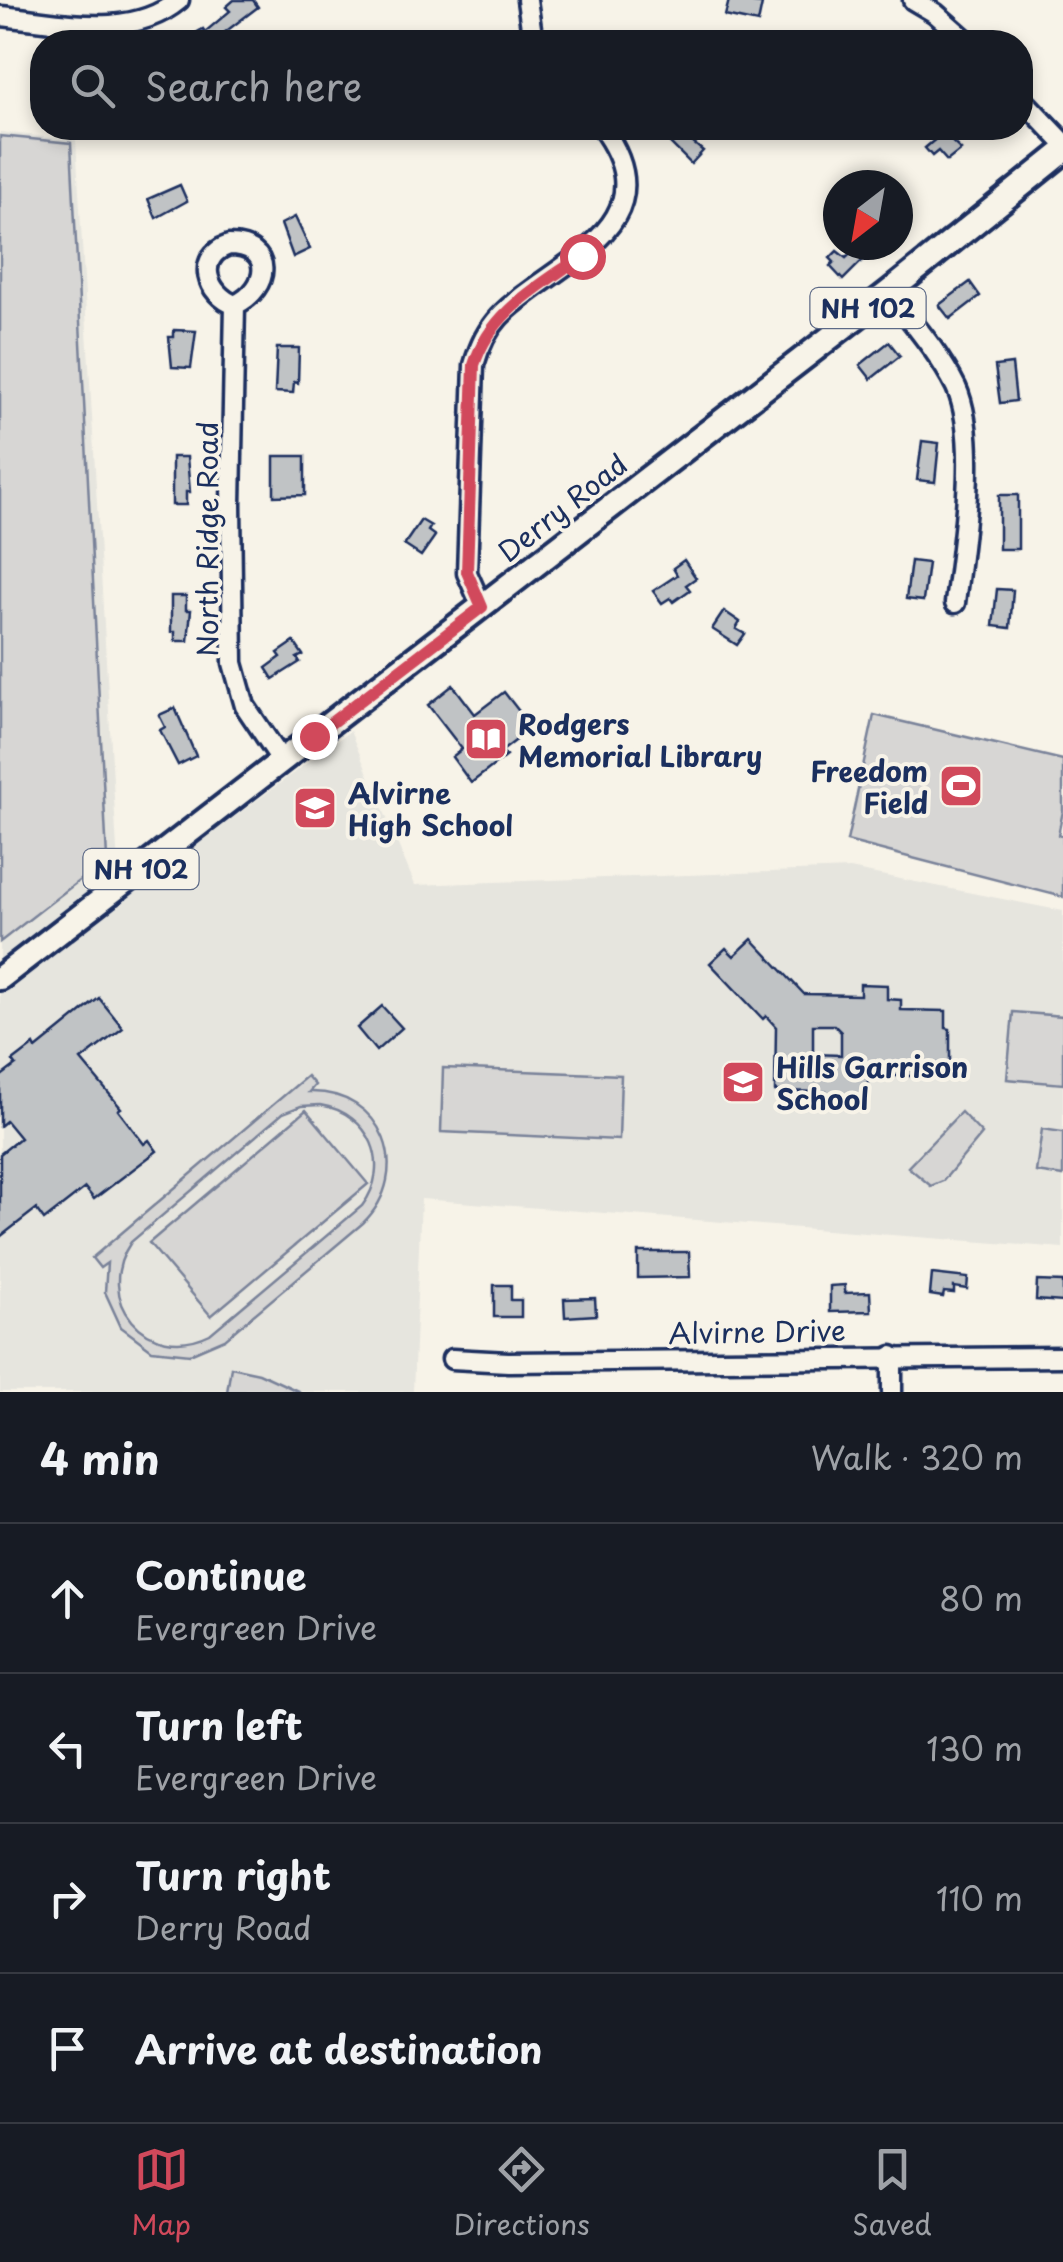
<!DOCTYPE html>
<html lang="en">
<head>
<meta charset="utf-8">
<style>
	body { margin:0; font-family:"Playpen Sans",sans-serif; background:#242831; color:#f1f3f6 }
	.compass { position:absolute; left:823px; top:170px; width:90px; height:90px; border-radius:50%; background:#171b24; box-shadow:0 5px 15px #0003; rotate:211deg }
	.stop { position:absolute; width:30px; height:30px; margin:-22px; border:8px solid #d1495b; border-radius:50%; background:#fff }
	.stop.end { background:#d1495b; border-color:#fff; box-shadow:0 2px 10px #0008 }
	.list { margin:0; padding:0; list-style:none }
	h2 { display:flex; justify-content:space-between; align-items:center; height:130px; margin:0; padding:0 40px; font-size:42px }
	h2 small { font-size:32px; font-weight:400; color:#9ea1a6 }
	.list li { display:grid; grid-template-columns:65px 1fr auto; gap:30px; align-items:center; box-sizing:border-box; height:150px; padding:0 40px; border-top:2px solid #363941 }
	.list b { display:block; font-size:38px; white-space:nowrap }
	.list p { margin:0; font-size:32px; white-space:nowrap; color:#9ea1a6 }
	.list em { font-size:32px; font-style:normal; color:#9ea1a6 }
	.icon { flex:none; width:55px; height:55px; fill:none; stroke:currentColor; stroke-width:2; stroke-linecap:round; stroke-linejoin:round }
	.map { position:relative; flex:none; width:1063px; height:1392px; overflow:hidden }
	.search { position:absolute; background:#171b24; box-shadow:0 5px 15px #0003; left:30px; right:30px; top:30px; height:110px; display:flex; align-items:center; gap:25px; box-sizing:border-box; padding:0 35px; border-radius:40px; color:#9ea1a6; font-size:38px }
	.sheet { height:730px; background:#171b24 }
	nav { display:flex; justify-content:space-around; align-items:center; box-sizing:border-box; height:140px; border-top:2px solid #363941; background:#171b24; font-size:28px; color:#9ea1a6 }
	nav a { display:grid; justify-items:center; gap:5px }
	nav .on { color:#d1495b }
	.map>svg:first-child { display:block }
	.built { fill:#e6e5de }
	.green { fill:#d7d6d4; stroke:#798299; stroke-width:2.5; fill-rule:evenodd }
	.building { fill:#c0c3c5; stroke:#1b2f5e; stroke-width:2.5; fill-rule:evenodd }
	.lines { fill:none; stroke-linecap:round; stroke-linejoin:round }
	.minor-casing { stroke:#1b2f5e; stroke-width:25 }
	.major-casing { stroke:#1b2f5e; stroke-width:30 }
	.minor { stroke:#f7f3e8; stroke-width:18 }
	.major { stroke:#f7f3e8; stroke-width:22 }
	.route { stroke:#d1495b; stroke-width:12 }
	.labels { text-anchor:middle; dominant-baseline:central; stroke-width:8; stroke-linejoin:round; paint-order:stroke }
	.shield { fill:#f7f3e8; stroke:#5d6a87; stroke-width:2.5 }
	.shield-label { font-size:25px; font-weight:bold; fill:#1b2f5e }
	.street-label { font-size:28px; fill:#1b2f5e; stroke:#f7f3e8 }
	.poi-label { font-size:28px; font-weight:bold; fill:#1b2f5e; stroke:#f7f3e8; text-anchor:start }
</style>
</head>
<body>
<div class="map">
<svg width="1063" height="1392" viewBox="0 0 1063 1392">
	<rect width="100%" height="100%" fill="#f7f3e8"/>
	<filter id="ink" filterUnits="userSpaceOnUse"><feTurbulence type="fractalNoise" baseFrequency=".01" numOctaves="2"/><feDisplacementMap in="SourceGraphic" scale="20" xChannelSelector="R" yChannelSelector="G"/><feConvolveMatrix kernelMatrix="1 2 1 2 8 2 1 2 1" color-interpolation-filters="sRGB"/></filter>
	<g filter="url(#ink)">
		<path class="built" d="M0,132L76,140L120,902L350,731L415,885L850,869L1063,911V1248L421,1199L413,1392H0Z"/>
		<g class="green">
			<path d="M0,136L71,143L107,859L0,942Z"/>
			<path d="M874,715L1063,760V811L1058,835L1063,836V897L847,841Z"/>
			<path d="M1013,1012L1063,1016V1084L1007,1079Z"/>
			<path d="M443,1068L621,1075L619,1140L441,1132Z"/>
			<path d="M307,1076L315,1085L309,1092C383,1090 415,1172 363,1223L225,1339L190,1354L152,1350L121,1327L105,1292L107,1263L100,1268L92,1258ZM320,1105C370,1113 393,1165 362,1206L210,1334C147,1365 92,1299 131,1242L283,1113L301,1106Z"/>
			<path d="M306,1110L368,1184L211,1316L149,1243Z"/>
			<path d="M961,1112L982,1134L943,1181L931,1186L908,1167Z"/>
			<path d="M1042,1129L1063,1132V1176L1036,1172Z"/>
			<path d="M231,1367L259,1373L300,1392H227Z"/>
		</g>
		<g class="building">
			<path d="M234,0H253L258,7L212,42H180L203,29L205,32L230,11L226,7Z"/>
			<path d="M729,0L762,4L758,23L725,16Z"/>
			<path d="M676,129L703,151L691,164L667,140Z"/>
			<path d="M943,133L961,150L947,161L938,151L932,156L925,148Z"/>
			<path d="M180,185L187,201L156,218L148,199Z"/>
			<path d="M295,217L310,249L293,257L281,224Z"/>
			<path d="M860,245L868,255L843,280L830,266L834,262L830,258L837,251L846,258Z"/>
			<path d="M970,282L980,296L950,319L939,305Z"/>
			<path d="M174,330L196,331L191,368L172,367L169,337H174Z"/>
			<path d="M889,342L900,356L871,379L860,365Z"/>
			<path d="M277,348H299L298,383L294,382L293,393L275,392Z"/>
			<path d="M1012,364L1016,401L1000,403L995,366Z"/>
			<path d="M922,441L939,443L935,482L917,480Z"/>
			<path d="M274,456H305V495L274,496Z"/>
			<path d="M172,457H187L190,492H186V505H172Z"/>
			<rect x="999" y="495" width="19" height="54"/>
			<path d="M421,520L431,526L428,531L435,536L421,556L404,545Z"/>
			<path d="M684,560L696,578L686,585L690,590L673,602L670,598L662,603L653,591L677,575L673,568Z"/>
			<path d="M911,561L928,563L923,601L906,599Z"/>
			<path d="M997,589L1013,590L1010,628L993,626Z"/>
			<path d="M171,596H186V610H191L188,641H175V632H171Z"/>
			<path d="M724,611L740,622L736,629L745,634L737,645L712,629Z"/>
			<path d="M294,642L303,655L297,658L300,662L273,679L266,668L281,657L278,653Z"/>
			<path d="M453,685L475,714L504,692L532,728L502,751L506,756L471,783L452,757L462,749L428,705Z"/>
			<path d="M175,708L196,756L178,765L160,730L165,727L159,715Z"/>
			<path d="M752,939L804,994L860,995V984L887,985V999L901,1000V1010L946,1011V1028L950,1029V1064H922V1076H868V1090H863V1099L826,1098V1092L775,1091L776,1027L766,1016L763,1019L710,963L726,948L734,956ZM813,1025H834L841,1032V1055L813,1054Z"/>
			<path d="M99,998L123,1028L81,1060L121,1108L118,1110L144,1144L149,1140L157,1151L94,1199L85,1188L44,1220L36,1209L0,1237V1154L20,1138L6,1121L0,1126V1077L16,1065L13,1061L34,1045L36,1049Z"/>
			<path d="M382,1006L402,1028L376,1051L357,1028Z"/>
			<path d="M638,1252H689L690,1277L638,1278Z"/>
			<path d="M932,1274L968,1278L967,1289L954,1287V1293L944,1292L943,1297L930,1295Z"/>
			<path d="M1037,1281L1063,1282V1302L1036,1300Z"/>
			<path d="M494,1285H511V1300H521V1317H494Z"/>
			<path d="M845,1285V1293L870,1292L871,1311L830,1312V1286Z"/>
			<path d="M595,1298L596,1315L565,1317L564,1299Z"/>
		</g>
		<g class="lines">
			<defs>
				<g id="minor">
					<path d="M527,0L533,42"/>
					<path d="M913,0L935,13L968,42"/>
					<path d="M0,16C59,21 130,41 179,0"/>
					<path d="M1020,97L1063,142"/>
					<path d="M889,292C912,322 939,353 956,387C980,439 962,547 955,603"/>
					<path d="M235,305C207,295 194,257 229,245C274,245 271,288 235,305L231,504L233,663L245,706L282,761"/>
					<path d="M482,607L467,573L474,365C479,347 486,331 499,317C551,262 675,228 602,128"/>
					<path d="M892,1356V1392"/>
					<path d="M452,1359L508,1362L1063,1357"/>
				</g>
				<path id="major" d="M0,978L889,292L1063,152"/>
			</defs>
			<use href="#minor" class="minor-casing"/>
			<use href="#major" class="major-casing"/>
			<use href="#minor" class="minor"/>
			<use href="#major" class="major"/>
		</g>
	</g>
	<g class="lines" filter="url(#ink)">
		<path class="route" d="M314,736L482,607L467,572L474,365C491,311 539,287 582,256"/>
	</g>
	<defs>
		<symbol id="library-square" viewBox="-11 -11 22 22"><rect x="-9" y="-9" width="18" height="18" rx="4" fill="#d1495b" stroke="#f7f3e8"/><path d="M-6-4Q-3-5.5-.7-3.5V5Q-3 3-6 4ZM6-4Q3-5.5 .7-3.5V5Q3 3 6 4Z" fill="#fff"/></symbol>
		<symbol id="stadium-square" viewBox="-11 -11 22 22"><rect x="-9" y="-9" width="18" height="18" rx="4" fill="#d1495b" stroke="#f7f3e8"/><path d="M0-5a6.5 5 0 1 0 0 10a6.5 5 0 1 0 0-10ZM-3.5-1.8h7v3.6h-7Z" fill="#fff"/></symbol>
		<symbol id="school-square" viewBox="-11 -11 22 22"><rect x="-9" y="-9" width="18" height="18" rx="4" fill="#d1495b" stroke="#f7f3e8"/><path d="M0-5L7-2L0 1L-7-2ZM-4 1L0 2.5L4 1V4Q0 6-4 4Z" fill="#fff"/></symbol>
	</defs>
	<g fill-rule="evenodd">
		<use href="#library-square" x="461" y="714" width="50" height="50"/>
		<use href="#stadium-square" x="936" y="761" width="50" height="50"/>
		<use href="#school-square" x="290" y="783" width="50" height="50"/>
		<use href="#school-square" x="718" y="1057" width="50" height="50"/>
	</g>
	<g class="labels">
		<g class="shield">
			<rect x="810.5" y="288" width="115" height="40" rx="8"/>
			<rect x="83.5" y="849" width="115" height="40" rx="8"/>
		</g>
		<g class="shield-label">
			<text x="868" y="308">NH 102</text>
			<text x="141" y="869">NH 102</text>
		</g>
		<g class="street-label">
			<text transform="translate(562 507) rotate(-38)">Derry Road</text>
			<text transform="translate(206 539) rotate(-90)">North Ridge Road</text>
			<text transform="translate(757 1331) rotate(-1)">Alvirne Drive</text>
		</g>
		<g class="poi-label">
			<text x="518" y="723">Rodgers<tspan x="518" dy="32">Memorial Library</tspan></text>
			<text x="928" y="770" text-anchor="end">Freedom<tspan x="928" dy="32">Field</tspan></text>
			<text x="348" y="792">Alvirne<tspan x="348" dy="32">High School</tspan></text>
			<text x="776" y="1066">Hills Garrison<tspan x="776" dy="32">School</tspan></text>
		</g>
	</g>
</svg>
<svg class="compass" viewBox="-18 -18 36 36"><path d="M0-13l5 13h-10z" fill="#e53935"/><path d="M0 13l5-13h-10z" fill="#9ea1a6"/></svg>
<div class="stop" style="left:582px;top:256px"></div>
<div class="stop end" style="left:314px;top:736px"></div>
<div class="search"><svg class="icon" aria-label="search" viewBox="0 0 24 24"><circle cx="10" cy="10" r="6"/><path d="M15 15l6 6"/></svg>Search here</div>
</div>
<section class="sheet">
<h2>4 min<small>Walk · 320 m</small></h2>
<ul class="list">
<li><svg class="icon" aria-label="ahead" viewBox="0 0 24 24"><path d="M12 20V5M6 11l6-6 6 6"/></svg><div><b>Continue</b><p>Evergreen Drive</p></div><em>80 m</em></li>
<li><svg class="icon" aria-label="left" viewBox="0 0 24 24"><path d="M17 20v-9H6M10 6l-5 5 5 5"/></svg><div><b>Turn left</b><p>Evergreen Drive</p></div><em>130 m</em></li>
<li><svg class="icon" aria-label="right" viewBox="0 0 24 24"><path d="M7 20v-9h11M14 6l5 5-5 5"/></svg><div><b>Turn right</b><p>Derry Road</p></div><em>110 m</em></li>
<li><svg class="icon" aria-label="arrive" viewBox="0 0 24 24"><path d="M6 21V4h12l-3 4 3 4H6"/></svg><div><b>Arrive at destination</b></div></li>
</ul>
</section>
<nav>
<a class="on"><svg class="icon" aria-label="map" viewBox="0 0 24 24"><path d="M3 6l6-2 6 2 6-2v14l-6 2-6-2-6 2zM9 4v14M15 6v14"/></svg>Map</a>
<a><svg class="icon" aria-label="directions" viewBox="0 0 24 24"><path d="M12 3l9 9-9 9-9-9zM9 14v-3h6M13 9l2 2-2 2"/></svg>Directions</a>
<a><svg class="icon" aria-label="saved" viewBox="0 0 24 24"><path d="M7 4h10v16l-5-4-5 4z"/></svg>Saved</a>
</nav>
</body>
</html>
